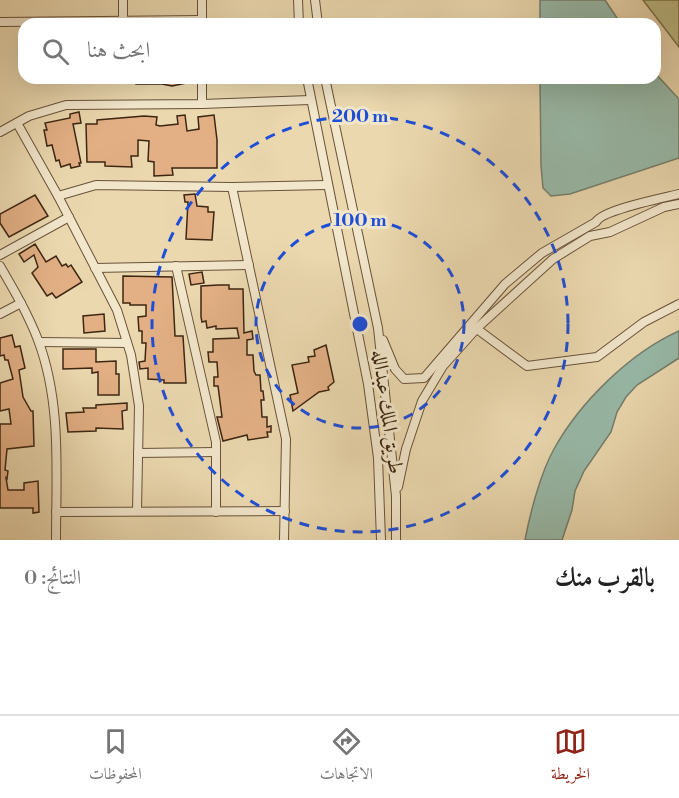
<!DOCTYPE html>
<html lang="ar">
<head>
<meta charset="utf-8">
<style>
	body { margin:0; font-family:"Libre Bodoni",Amiri,serif; background:#f2f2f2; color:#222; direction:rtl }
	.list { margin:0; padding:0; list-style:none }
	h2 { display:flex; justify-content:space-between; align-items:center; height:78px; margin:0; padding:0 24px; font-size:26px }
	h2 small { font-size:20px; font-weight:400; color:#767676 }
	.icon { flex:none; width:33px; height:33px; fill:none; stroke:currentColor; stroke-width:2; stroke-linecap:round; stroke-linejoin:round }
	.map { position:relative; flex:none; width:679px; height:540px; overflow:hidden; direction:ltr }
	.search { position:absolute; background:#fff; box-shadow:0 6px 24px #0002; left:18px; right:18px; top:18px; height:66px; display:flex; align-items:center; gap:15px; box-sizing:border-box; padding:0 21px; border-radius:18px; color:#767676; font-size:22px }
	.sheet { height:174px; background:#fff }
	nav { display:flex; justify-content:space-around; align-items:center; box-sizing:border-box; height:84px; border-top:2px solid #e0e0e0; background:#fff; font-size:16px; color:#767676 }
	nav a { display:grid; justify-items:center; gap:3px }
	nav .on { color:#8f2418 }
	.map>svg:first-child { display:block }
	.green { fill:#bebc86; stroke:#7e714c; stroke-width:1.5 }
	.water { fill:#98baa9; stroke:#747f6d; stroke-width:1.5 }
	.building { fill:#e3b085; stroke:#3d2612; stroke-width:1.5 }
	.lines { fill:none; stroke-linecap:round; stroke-linejoin:round }
	.minor-casing { stroke:#685239; stroke-width:10 }
	.minor { stroke:#f2e6cb; stroke-width:8 }
	.ring { fill:none; stroke:#1d4ed8; stroke-width:3; stroke-dasharray:10 8 }
	.labels { text-anchor:middle; dominant-baseline:central; stroke-width:6; stroke-linejoin:round; paint-order:stroke }
	.street-label { font-size:21px; fill:#3d2612; stroke:#f2e6cb }
	.centre { fill:#1d4ed8; stroke:#f2e6cb; stroke-width:3 }
	.ring-label { font-size:18px; text-anchor:middle; font-weight:bold; fill:#1d4ed8; stroke:#f2e6cb; stroke-width:6; stroke-linejoin:round; paint-order:stroke }
</style>
</head>
<body>
<div class="map">
<svg width="679" height="540" viewBox="0 0 679 540">
	<rect width="100%" height="100%" fill="#ebd8af"/>
	<filter id="stains"><feTurbulence type="fractalNoise" baseFrequency=".00333" numOctaves="4"/><feColorMatrix values="0 0 0 0 .2 0 0 0 0 .09 0 0 0 0 .02 0 0 0 .5 -.17"/></filter>
	<radialGradient id="worn" r=".72"><stop offset=".6" stop-color="#630" stop-opacity="0"/><stop offset="1" stop-color="#630" stop-opacity=".3"/></radialGradient>
	<path class="green" d="M643,0H679V47Z"/>
	<g class="water">
		<path d="M540,0H605L621,24H540Z"/>
		<path d="M655,73L679,99V158L570,194L551,196L543,188L541,166L540,78H655Z"/>
		<path d="M679,331V358L637,385L626,397L617,412L611,432L584,471L575,491L572,510L562,540H525C530,513 541,472 554,449C580,402 630,353 679,331Z"/>
	</g>
	<g class="building">
		<path d="M136,78H186L187,83L172,86L162,84H136Z"/>
		<path d="M79,112L81,123L73,124L81,163H79L80,166L71,168L70,164L61,167L59,160L56,161L52,145L47,146L44,130H47L45,123L70,118V114Z"/>
		<path d="M185,115L187,131L199,129L198,117L214,115L217,140V168H172L173,175L154,176V162L148,161L149,141L138,140V156H131L132,167L105,166V162H87L86,124H97V120L144,116L157,117L156,125L160,126L178,124L177,116Z"/>
		<path d="M195,194L197,206L208,207V212H214L212,240L186,239L188,202H185L184,195Z"/>
		<path d="M35,195L48,216L9,237L0,223V214Z"/>
		<path d="M35,244L46,262L56,256L62,266L66,264L68,267L71,265L82,282L56,298L52,293L47,296L32,273L38,267L34,255L24,262L19,254Z"/>
		<path d="M202,272L204,283L191,285L189,274Z"/>
		<path d="M123,276L172,277L175,336H183L186,383H164V380L148,379V368L140,369L139,362L145,361L146,343H142V331H139L138,317L146,316V305H130V303H123Z"/>
		<path d="M219,285H229V289H243L244,333L252,331L253,339L247,340V355H253L254,371L256,375H260L261,391H263L264,400H261L262,417H267V427L271,426V432H267L268,437L248,440L247,435L223,441L217,417H222L218,386H214V377H218L217,362H209L208,352H213V339L239,338L237,328L216,329V326L207,328L206,321L202,322L201,317V286Z"/>
		<path d="M104,314L105,331L84,333L83,316Z"/>
		<path d="M12,335L15,347L20,346L25,368L19,370L23,397L31,411H33L34,446L7,449L5,470L8,471L7,479L6,478L8,490H24V483L38,481L39,512L33,513V508H0V424H11L9,409L0,411V383L13,379L8,360H5L4,355L0,356V338Z"/>
		<path d="M326,345L334,382L328,387L329,390L319,392L293,411L290,395L298,393L292,365L309,362L308,357L315,356L314,350Z"/>
		<path d="M63,349H96V362L116,361V374H119V395H98V372L92,373V368L63,369Z"/>
		<path d="M127,403V410L122,411L123,429L96,428V431L68,432L66,413L84,412L83,408H96V405Z"/>
	</g>
	<g class="lines">
		<defs>
			<g id="minor">
				<path d="M298,0L299,24"/>
				<path d="M315,0L318,24"/>
				<path d="M123,21V0"/>
				<path d="M0,22L202,20"/>
				<path d="M202,24V0"/>
				<path d="M307,78L368,384L378,458L381,540"/>
				<path d="M325,78L378,328L396,496V540"/>
				<path d="M202,104V78"/>
				<path d="M17,123L58,196L117,310L131,355L139,406L137,511"/>
				<path d="M0,132L29,116L66,105L202,104L310,100"/>
				<path d="M232,187L286,439L284,540"/>
				<path d="M58,196L96,185L232,187L327,185"/>
				<path d="M0,255L69,217"/>
				<path d="M0,266C14,290 28,314 38,340C62,403 56,474 56,540"/>
				<path d="M176,266L216,442V512"/>
				<path d="M95,268L249,265"/>
				<path d="M0,314L21,303"/>
				<path d="M473,326L527,366L597,357L644,322L679,304"/>
				<path d="M383,340L395,369L404,379L424,378L505,284L542,253L596,222C602,210 663,198 679,194"/>
				<path d="M39,342L127,343"/>
				<path d="M138,453L216,452"/>
				<path d="M398,487L406,449L422,401L443,366L477,328L553,259L590,236L610,232L664,207L679,204"/>
				<path d="M56,512L285,511"/>
			</g>
		</defs>
		<use href="#minor" class="minor-casing"/>
		<use href="#minor" class="minor"/>
	</g>
	<g class="ring">
		<circle cx="360" cy="324" r="104"/>
		<circle cx="360" cy="324" r="208"/>
	</g>
	<g class="labels">
		<g class="street-label">
			<text transform="translate(387 412) rotate(82)">طريق الملك عبدالله</text>
		</g>
	</g>
	<circle cx="360" cy="324" r="9" class="centre"/>
	<g class="ring-label">
		<text x="360" y="122">200 m</text>
		<text x="360" y="226">100 m</text>
	</g>
	<rect width="100%" height="100%" filter="url(#stains)"/>
	<rect width="100%" height="100%" fill="url(#worn)"/>
</svg>
<div class="search"><svg class="icon" aria-label="search" viewBox="0 0 24 24"><circle cx="10" cy="10" r="6"/><path d="M15 15l6 6"/></svg>ابحث هنا</div>
</div>
<section class="sheet">
<h2>بالقرب منك<small>النتائج: 0</small></h2>
<ul class="list">
</ul>
</section>
<nav>
<a class="on"><svg class="icon" aria-label="map" viewBox="0 0 24 24"><path d="M3 6l6-2 6 2 6-2v14l-6 2-6-2-6 2zM9 4v14M15 6v14"/></svg>الخريطة</a>
<a><svg class="icon" aria-label="directions" viewBox="0 0 24 24"><path d="M12 3l9 9-9 9-9-9zM9 14v-3h6M13 9l2 2-2 2"/></svg>الاتجاهات</a>
<a><svg class="icon" aria-label="saved" viewBox="0 0 24 24"><path d="M7 4h10v16l-5-4-5 4z"/></svg>المحفوظات</a>
</nav>
</body>
</html>
